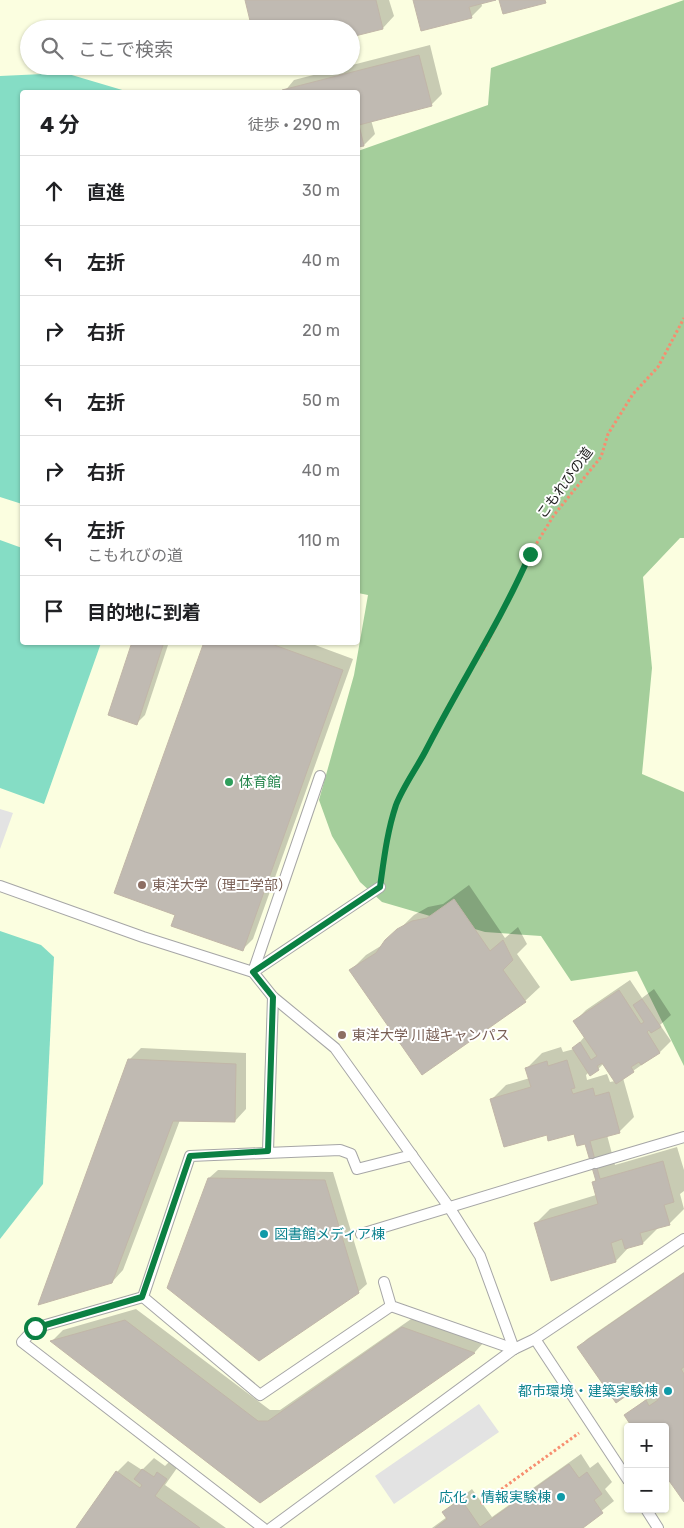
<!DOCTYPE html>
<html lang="ja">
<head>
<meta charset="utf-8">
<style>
	body { margin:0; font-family:Rubik,"Noto Sans JP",sans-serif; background:#f6f6f6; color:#202124 }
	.controls { position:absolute; right:15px; bottom:15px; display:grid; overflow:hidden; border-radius:5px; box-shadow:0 1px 4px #0004 }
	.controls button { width:45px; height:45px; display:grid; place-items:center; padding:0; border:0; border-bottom:1px solid #e0e0e0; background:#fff; color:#202124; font:25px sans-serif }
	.stop { position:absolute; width:15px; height:15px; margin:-11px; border:4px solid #0b8043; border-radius:50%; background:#fff }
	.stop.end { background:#0b8043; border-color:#fff; box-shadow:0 1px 5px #0008 }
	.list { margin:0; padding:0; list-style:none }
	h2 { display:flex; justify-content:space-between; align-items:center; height:65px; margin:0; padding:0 20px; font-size:21px }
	h2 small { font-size:16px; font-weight:400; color:#757577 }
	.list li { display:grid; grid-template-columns:32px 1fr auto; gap:15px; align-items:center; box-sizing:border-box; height:70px; padding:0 20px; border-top:1px solid #e0e0e0 }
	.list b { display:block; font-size:19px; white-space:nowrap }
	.list p { margin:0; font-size:16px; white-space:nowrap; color:#757577 }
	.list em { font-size:16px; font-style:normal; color:#757577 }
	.icon { flex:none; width:28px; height:28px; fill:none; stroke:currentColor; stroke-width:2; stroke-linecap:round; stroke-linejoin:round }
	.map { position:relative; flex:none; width:684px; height:1528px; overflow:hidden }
	.search { position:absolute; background:#fff; box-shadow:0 1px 4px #0004; left:20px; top:20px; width:340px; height:55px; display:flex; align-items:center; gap:12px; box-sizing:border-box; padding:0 18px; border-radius:28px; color:#757577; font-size:19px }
	.panel { position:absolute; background:#fff; box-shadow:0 1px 4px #0004; left:20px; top:90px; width:340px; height:555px; border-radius:5px }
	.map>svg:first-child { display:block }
	.education { fill:#fbfee0; fill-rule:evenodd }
	.forest { fill:#a4ce9b }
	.pitch { fill:#85ddc5 }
	.parking { fill:#e3e3e3 }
	.shadow { fill:#0003; fill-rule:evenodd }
	.building { fill:#c0bab2; stroke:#c1b6a8 }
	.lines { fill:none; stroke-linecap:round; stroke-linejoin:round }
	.lane-casing { stroke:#a6a6a6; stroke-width:12 }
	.path { stroke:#f78d6f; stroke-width:3; stroke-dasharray:2.5 2.5; stroke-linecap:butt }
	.lane { stroke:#fff; stroke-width:10 }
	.route { stroke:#0b8043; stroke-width:6 }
	.leisure-dot { fill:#2e9e5b; stroke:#fff; stroke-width:2 }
	.education-dot { fill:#8d6e63; stroke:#fff; stroke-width:2 }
	.culture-dot { fill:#0f9aa8; stroke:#fff; stroke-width:2 }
	.labels { text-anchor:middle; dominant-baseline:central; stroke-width:4; stroke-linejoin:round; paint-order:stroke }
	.street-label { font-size:14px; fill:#1f1f1f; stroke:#fff }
	.leisure-label { font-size:14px; fill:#27864d; stroke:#fff; text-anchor:start }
	.education-label { font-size:14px; fill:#785e54; stroke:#fff; text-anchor:start }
	.culture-label { font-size:14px; fill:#0d838f; stroke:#fff; text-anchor:end }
</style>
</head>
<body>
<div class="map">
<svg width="684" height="1528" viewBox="0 0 684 1528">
	<rect width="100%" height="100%" fill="#f0ede6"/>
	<path class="education" d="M0,0H684V1528H0ZM29,29H351V66H29ZM22,92H358V642H22ZM628,1427H665V1509H628Z"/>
	<path class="forest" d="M684,0V538H680L643,577L652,668L642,774L684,792V1066L637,971L571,981L541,936L485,932L382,902L360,882L332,836L319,800L354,675L368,595L358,593V151L488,105L491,68Z"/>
	<g class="pitch">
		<path d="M65,73L129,92H22V504L0,497V76Z"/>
		<path d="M0,540L22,548V642L101,643L44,804L0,788Z"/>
		<path d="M0,931L41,945L54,957L43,1184L0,1239Z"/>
	</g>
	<g class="parking">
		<path d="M0,809L13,813L0,849Z"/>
		<path d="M479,1404L499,1432L394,1504L375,1476Z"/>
	</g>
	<g class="shadow">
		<path d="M246,0H389L394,16L383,28L351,29Z"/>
		<path d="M414,0H491L481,2L482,6L471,17Z"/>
		<path d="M430,45L442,94L431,105L371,120L375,134L364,145L358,146V92H284L294,80Z"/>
		<path d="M134,642H169L145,715L137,723Z"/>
		<path d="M205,642H307L353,659L253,939L242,950L176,914Z"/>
		<path d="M469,885L505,938L518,927L527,944L517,954L540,987L525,1001L351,970L366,955L384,944L414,915L428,907L443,904Z"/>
		<path d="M630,980L642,998L654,989L671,1015L660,1025L671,1041L660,1052L623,1078L634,1117L620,1131L607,1135L615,1165L677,1147L684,1170V1191L680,1194L684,1209L669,1224L658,1228L643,1243L630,1246L616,1261L551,1279L535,1224L550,1209L596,1195L593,1182L597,1179L586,1142L574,1132L548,1133L491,1100L506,1085L530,1078L527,1068L542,1053L561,1047L563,1052L574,1049L585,1036L575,1021L586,1010ZM604,1063L615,1081L610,1082L607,1074L587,1080L586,1075L589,1072L598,1069Z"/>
		<path d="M141,1048L246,1053V1109L235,1121L180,1120L123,1270L112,1282L129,1060Z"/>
		<path d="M218,1170L333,1172L367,1284L358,1292L209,1178Z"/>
		<path d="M684,1272V1500L665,1427L626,1415L654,1393L646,1380L579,1347L587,1339Z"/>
		<path d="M136,1309L270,1410H280L414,1317L485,1341L475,1352L260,1502L52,1341L63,1330Z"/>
		<path d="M581,1454L590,1468L598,1462L612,1482L605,1489L614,1501L580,1528H432L447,1517L444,1513L455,1502L472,1489L492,1517Z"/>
		<path d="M154,1458L165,1466L169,1462L177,1468L165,1485L226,1528H77L117,1472L128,1461L142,1470Z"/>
	</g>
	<g class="building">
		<path d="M245,0H376L383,29L351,37V29H252Z"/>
		<path d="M413,0H496L469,7L472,18L421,31Z"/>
		<path d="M499,0H545L546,3L503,14Z"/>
		<path d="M419,55L432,106L359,125L364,146L358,147V92H282V90Z"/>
		<path d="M132,642H164L137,725L108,715Z"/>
		<path d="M204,642H266L343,670L243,951L171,926L175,915L114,893Z"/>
		<path d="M454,899L490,951L503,940L513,960L503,970L526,1002L422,1075L349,970L376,953L385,940L397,929L412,921L427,918Z"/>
		<path d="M619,990L641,1024L644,1022L633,1005L642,999L661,1027L651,1033L649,1030L647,1032L660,1053L641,1065L639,1062L631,1067L634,1072L616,1084L602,1063L597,1066L599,1070L590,1076L572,1048L580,1042L591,1060L597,1056L573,1021Z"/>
		<path d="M128,1059L236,1064L235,1122L173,1121L112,1283L38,1305Z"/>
		<path d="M567,1060L575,1088L571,1089L573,1094L593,1088L595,1096L609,1092L620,1133L590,1141L600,1179L663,1161L674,1202L664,1205L670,1225L640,1233L643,1244L625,1249L622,1239L611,1243L616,1262L551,1281L534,1223L598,1204L592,1182L596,1181L585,1144L577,1146L574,1134L548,1141L547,1135L504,1147L490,1099L531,1087L525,1068L547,1061L548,1066Z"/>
		<path d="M208,1178L325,1180L359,1293L259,1361L167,1288Z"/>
		<path d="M684,1273V1367L681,1369L684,1374V1502L665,1475V1427H632L624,1415L646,1400L649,1406L658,1400L646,1382L616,1403L577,1347Z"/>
		<path d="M125,1320L258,1421H268L402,1327L475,1353L260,1503L50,1341Z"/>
		<path d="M569,1464L579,1478L587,1472L602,1494L594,1500L603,1513L583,1528H435L447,1519L442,1512L461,1499L480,1527Z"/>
		<path d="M142,1469L154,1477L157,1472L167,1479L155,1496L200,1528H76L116,1471L140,1488L142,1485L134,1479Z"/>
	</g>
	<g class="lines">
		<defs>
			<g id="lane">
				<path d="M0,886L143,937L253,972L273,997L335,1048L449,1207L480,1256L514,1349"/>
				<path d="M253,972L320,776"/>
				<path d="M253,972L380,887"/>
				<path d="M268,1151L273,997"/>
				<path d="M596,1163L684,1137"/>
				<path d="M361,1234L591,1164"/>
				<path d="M384,1282L391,1306L514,1349"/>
				<path d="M143,1297L35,1328L22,1342L263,1528"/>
				<path d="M391,1306L260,1395L143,1297L190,1156L340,1150L351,1154L357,1169L412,1155"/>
				<path d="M535,1339L628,1480"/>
				<path d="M646,1509L658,1528"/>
				<path d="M271,1528L514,1349L535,1339L684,1239"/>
			</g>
		</defs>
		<use href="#lane" class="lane-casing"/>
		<g class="path">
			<path d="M382,871L385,844L397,803L449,704L484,649L512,595L530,554L554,515L601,457L608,434L633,394L658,367L684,318"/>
			<path d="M481,1504L579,1433"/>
		</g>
		<use href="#lane" class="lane"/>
	</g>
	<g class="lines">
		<path class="route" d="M35,1328L142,1297L190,1156L268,1151L273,997L253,972L380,887C384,859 387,832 396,805C403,787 416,769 425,752C459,685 500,623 530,554"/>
	</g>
	<circle class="leisure-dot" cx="229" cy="782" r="5"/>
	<g class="education-dot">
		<circle cx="142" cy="885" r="5"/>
		<circle cx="342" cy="1035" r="5"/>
	</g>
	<g class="culture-dot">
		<circle cx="264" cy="1234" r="5"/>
		<circle cx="668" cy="1391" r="5"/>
		<circle cx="561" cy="1497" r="5"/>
	</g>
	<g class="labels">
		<g class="street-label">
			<text transform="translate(565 483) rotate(-54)">こもれびの道</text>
		</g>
		<g class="leisure-label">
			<text x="239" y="782">体育館</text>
		</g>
		<g class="education-label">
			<text x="152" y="885">東洋大学（理工学部）</text>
			<text x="352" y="1035">東洋大学 川越キャンパス</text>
		</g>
		<g class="culture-label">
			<text x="274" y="1234" text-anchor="start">図書館メディア棟</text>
			<text x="658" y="1391">都市環境・建築実験棟</text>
			<text x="551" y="1497">応化・情報実験棟</text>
		</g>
	</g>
</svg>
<div class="controls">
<button>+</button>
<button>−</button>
</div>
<div class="stop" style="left:35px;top:1328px"></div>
<div class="stop end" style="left:530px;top:554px"></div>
<div class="search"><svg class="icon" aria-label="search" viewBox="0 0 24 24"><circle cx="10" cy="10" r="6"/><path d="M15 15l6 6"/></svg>ここで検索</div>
<section class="panel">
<h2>4 分<small>徒歩 · 290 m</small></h2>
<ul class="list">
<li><svg class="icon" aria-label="ahead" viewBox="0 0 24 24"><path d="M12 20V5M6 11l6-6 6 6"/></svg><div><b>直進</b></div><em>30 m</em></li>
<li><svg class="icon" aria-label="left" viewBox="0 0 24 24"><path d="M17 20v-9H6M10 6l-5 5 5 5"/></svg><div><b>左折</b></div><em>40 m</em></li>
<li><svg class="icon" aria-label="right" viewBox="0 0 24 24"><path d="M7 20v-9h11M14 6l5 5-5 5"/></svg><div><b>右折</b></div><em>20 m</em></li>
<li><svg class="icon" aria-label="left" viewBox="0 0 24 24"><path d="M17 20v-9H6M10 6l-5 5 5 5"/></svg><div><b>左折</b></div><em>50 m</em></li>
<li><svg class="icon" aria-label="right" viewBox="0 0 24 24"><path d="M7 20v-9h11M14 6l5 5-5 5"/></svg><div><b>右折</b></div><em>40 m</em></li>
<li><svg class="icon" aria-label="left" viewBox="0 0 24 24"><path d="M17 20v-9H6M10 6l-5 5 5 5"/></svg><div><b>左折</b><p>こもれびの道</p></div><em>110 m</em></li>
<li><svg class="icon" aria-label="arrive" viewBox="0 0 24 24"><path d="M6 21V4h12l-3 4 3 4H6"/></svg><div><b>目的地に到着</b></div></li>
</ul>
</section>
</div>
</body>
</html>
